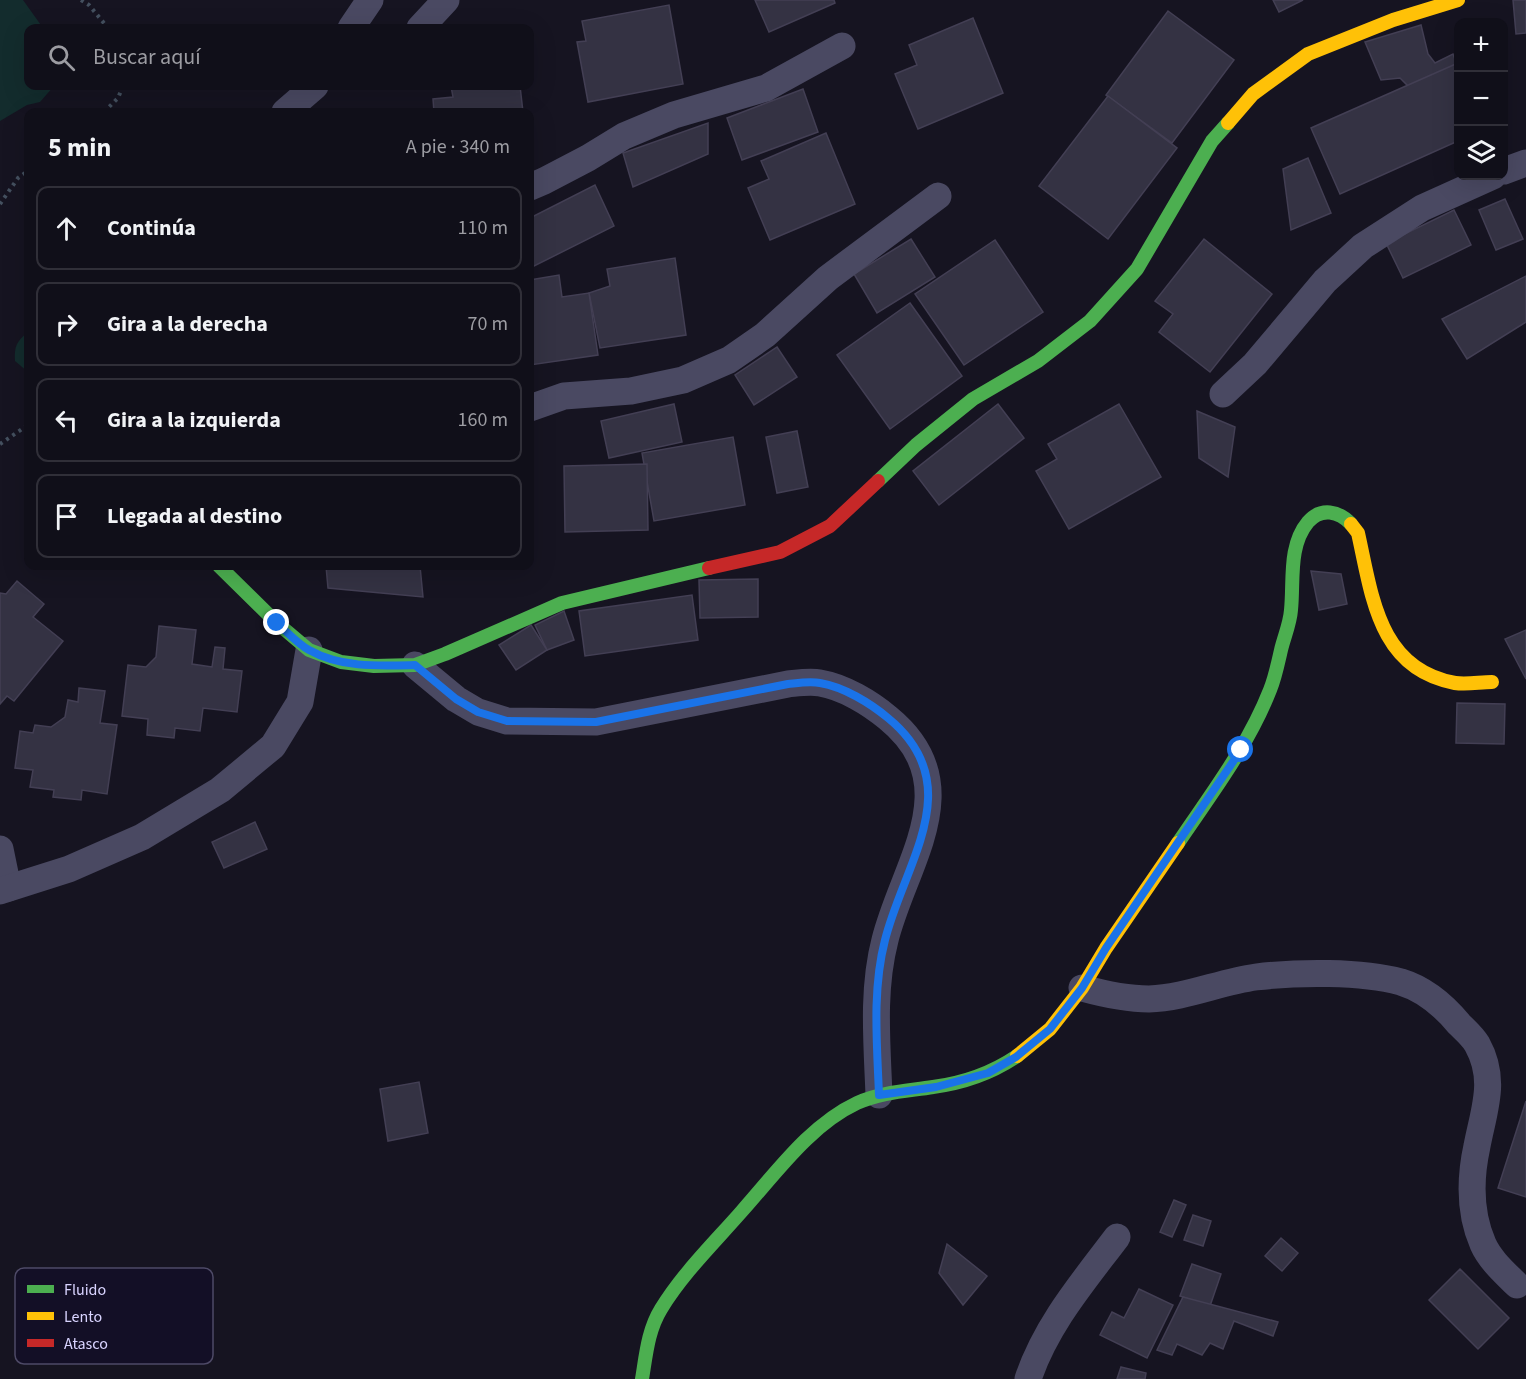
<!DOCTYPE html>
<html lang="es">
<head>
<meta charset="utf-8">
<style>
	body { margin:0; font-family:"Source Sans 3",sans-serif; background:#1e1d26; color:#f1f3f6 }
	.controls { position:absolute; right:18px; top:18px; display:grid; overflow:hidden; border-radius:12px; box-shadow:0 6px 24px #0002 }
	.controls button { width:54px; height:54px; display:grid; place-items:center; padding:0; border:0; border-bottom:2px solid #302f38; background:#100f19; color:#f1f3f6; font:30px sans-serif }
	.stop { position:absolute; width:18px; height:18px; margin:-14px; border:4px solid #1a73e8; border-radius:50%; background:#fff }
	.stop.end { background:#1a73e8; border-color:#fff; box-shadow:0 2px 6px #0008 }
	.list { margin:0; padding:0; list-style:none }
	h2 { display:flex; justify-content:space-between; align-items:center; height:78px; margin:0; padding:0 24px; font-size:26px }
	h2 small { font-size:20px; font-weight:400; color:#9c9ca2 }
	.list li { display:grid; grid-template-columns:39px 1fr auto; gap:18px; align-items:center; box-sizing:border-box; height:84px; margin:0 12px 12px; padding:0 12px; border:2px solid #302f38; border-radius:12px }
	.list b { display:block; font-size:22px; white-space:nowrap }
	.list em { font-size:20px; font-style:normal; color:#9c9ca2 }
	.icon { flex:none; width:33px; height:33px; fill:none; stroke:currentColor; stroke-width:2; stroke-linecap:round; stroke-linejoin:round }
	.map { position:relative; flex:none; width:1526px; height:1379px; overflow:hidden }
	.search { position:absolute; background:#100f19; box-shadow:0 6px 24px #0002; left:24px; top:24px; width:510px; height:66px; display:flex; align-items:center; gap:15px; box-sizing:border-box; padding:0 21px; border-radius:12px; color:#9c9ca2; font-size:22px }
	.panel { position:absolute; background:#100f19; box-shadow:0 6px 24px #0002; left:24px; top:108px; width:510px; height:462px; border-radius:12px }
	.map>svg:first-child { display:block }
	.green { fill:#132c2d }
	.building { fill:#343243; stroke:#433f54; stroke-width:1.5 }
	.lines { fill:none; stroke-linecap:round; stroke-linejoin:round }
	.path { stroke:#44505f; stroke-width:4; stroke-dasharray:3 4.5; stroke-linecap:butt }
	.street { stroke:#4a4962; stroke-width:27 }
	.fast { stroke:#4caf50; stroke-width:14 }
	.slow { stroke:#ffc107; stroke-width:14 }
	.jam { stroke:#c62828; stroke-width:14 }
	.route { stroke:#1a73e8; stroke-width:8 }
	.key { fill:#130f26; stroke:#4e4a67; stroke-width:1.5 }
	.key-label { font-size:16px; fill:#d9d4ff }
</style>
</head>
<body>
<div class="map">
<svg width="1526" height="1379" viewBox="0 0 1526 1379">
	<rect width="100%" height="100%" fill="#161421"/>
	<g class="green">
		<path d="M0,0H23L43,28H28V86H54L40,102L27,105L0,121Z"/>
		<path d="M28,332V372L15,361C14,346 17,341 28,332Z"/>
	</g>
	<g class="building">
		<path d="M755,0H834L835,3L769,32Z"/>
		<path d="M1273,0H1303L1279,12Z"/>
		<path d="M1513,0H1526V33L1516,34Z"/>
		<path d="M669,5L683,84L588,102L577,42L586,41L582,21Z"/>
		<path d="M1168,11L1234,60L1172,143L1106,95Z"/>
		<path d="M973,18L1003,93L918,129L895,74L917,65L909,45Z"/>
		<path d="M1421,25L1428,54L1435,63L1453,54L1458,68L1411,89L1400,78L1381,80L1365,42Z"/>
		<path d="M1458,63V141L1340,194L1311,128Z"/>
		<path d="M451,86H520L523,112H434L433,99L453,97Z"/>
		<path d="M803,89L818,132L742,160L727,118Z"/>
		<path d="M1108,96L1177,148L1108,239L1039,186Z"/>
		<path d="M708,123V154L633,187L623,153Z"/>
		<path d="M826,133L855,204L770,240L748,188L769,179L761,161Z"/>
		<path d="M1308,158L1331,213L1291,230L1283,169Z"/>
		<path d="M595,185L614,226L530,268V218Z"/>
		<path d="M1505,199L1523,239L1496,250L1479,210Z"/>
		<path d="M1454,210L1471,245L1403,278L1386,243Z"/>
		<path d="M911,239L935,277L877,313L854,274Z"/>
		<path d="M1204,239L1272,294L1210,372L1159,332L1173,314L1155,301Z"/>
		<path d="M995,240L1043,312L964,365L915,294Z"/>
		<path d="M675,258L686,335L600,348L589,293L610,286L607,269Z"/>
		<path d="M559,275L562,297L589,293L598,355L530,365V280Z"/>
		<path d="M1526,276V322L1467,359L1442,319Z"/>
		<path d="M910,303L962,376L890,429L837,355Z"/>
		<path d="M777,347L797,377L754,405L735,375Z"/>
		<path d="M674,404L682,442L609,458L601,421Z"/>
		<path d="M998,404L1024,438L939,505L913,471Z"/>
		<path d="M1119,404L1161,477L1069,529L1036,471L1057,459L1048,444Z"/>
		<path d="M1197,411L1235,427L1228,477L1199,458Z"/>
		<path d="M797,431L808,487L777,493L766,437Z"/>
		<path d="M733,437L745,505L654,521L642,453Z"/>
		<path d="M647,464L648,530L565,532L564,466Z"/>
		<path d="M326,566H420L423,597L328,588Z"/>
		<path d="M1311,571L1341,574L1347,604L1319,610Z"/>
		<path d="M758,579V617L700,618L699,580Z"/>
		<path d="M17,581L44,604L33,617L63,641L14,701L7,696L0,704V593L6,594Z"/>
		<path d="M692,595L698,640L585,656L579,611Z"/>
		<path d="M564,611L574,640L547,650L535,625Z"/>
		<path d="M531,625L547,650L516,670L499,645Z"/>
		<path d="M159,626L196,630L192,664L212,667L215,647L225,648L223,669L242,671L237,712L203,708L200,731L175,728L174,738L147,735L148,719L122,716L128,665L146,667L156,657Z"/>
		<path d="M1526,630V679L1505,639Z"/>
		<path d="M79,688L105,691L100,723L117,725L107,794L82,790L81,800L53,797L54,790L30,787L33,770L15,768L20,731L33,733L35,725L51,727L65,717L68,700L78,702Z"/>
		<path d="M1457,703L1505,704L1504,744L1456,743Z"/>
		<path d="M255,822L267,849L224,868L212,842Z"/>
		<path d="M419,1082L428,1133L388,1141L380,1089Z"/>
		<path d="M1526,1101V1197L1498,1188Z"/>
		<path d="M1174,1200L1186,1205L1172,1237L1160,1232Z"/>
		<path d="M1193,1215L1211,1221L1203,1246L1184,1240Z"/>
		<path d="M1281,1238L1298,1253L1282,1271L1265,1256Z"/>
		<path d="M947,1244L987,1276L963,1305L939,1273Z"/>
		<path d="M1192,1264L1221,1274L1210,1306L1180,1296Z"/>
		<path d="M1460,1269L1509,1318L1478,1349L1429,1300Z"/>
		<path d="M1139,1289L1173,1305L1147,1358L1100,1335L1112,1312L1124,1318Z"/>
		<path d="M1183,1297L1278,1322L1273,1336L1234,1321L1223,1349L1210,1343L1202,1355L1177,1344L1172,1355L1157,1350Z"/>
		<path d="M1121,1367L1146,1373L1145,1379H1117Z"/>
	</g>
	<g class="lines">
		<g class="path">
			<path d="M81,0L89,5L108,28"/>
			<path d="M104,112L118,98L123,86"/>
			<path d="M0,204L18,178L28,171"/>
			<path d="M0,444L28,425"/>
		</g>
		<g class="street">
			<path d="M351,28L370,0"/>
			<path d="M420,28L446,0"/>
			<path d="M285,112L315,86"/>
			<path d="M1504,171L1526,163"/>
			<path d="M530,187L544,181L588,158L624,136L674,115L766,88L842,46"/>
			<path d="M1223,394L1255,364L1325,281L1363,246L1422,208L1493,176"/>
			<path d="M530,408L564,396L631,391L683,380L729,360L765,335L828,278L938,196"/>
			<path d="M415,665L456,699L478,712L507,721L596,722L788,684C798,683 810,681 820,683C844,687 870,703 888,718C970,785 904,863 885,940C872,990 877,1043 879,1095"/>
			<path d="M0,849L8,888"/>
			<path d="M0,891L69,869L142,837L220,790L273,746L300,702L309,650"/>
			<path d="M1082,988C1104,994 1126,999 1149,999C1185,998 1220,982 1256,977C1297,972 1361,971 1401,982C1424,989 1444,1006 1459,1024C1465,1030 1473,1037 1477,1044C1497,1080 1484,1109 1477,1146C1470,1178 1469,1212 1483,1244C1490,1260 1505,1273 1517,1285"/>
			<path d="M1028,1379C1046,1325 1083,1282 1117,1237"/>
		</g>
		<g class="fast">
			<path d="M878,481L916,445L973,399L1038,361L1090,321L1137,269L1212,141L1228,123"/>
			<path d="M219,566L277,623L309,650L341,662L374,666L415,665L445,654L562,603L709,568"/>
			<path d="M1178,843C1211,794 1248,746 1270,690C1275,678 1278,663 1281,650C1284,637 1290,624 1291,610C1294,581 1288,546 1308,522C1321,507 1339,511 1351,524"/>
			<path d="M642,1379C646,1355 648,1330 661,1309C683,1273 714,1243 742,1211C776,1173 810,1125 857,1103C881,1092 908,1091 933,1087C963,1083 992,1073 1017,1056"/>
		</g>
		<g class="slow">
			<path d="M1228,123L1253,94L1308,54L1393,20L1458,0"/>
			<path d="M1351,524L1358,533C1372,595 1378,669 1455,683C1467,685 1480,682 1492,682"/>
			<path d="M1017,1056L1050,1029L1082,988L1106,948L1178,843"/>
		</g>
		<path class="jam" d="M709,568L780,552L830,526L878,481"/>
	</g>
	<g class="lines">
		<path class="route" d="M277,623C287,632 298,644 309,650C341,668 379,666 415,665L456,699L478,712L507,721L596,722L788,684C798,683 810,681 820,683C844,687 870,703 888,718C970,785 904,863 885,940C872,990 877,1043 879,1095L936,1087L988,1073L1016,1057L1050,1029L1082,988L1106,948L1241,750"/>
	</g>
	<rect x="15" y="1268" width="198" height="96" rx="9" class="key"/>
	<rect x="27" y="1285" width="27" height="8" fill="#4caf50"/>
	<rect x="27" y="1312" width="27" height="8" fill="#ffc107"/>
	<rect x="27" y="1339" width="27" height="8" fill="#c62828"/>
	<g class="key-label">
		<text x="64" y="1295">Fluido</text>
		<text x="64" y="1322">Lento</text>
		<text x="64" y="1349">Atasco</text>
	</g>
</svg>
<div class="controls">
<button>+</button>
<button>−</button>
<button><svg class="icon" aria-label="layers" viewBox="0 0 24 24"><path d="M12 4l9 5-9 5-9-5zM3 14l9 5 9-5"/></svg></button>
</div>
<div class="stop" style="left:1241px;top:750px"></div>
<div class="stop end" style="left:277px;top:623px"></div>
<div class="search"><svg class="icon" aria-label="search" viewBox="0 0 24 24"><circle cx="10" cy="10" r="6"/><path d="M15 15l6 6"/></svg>Buscar aquí</div>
<section class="panel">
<h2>5 min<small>A pie · 340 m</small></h2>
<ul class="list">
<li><svg class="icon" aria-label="ahead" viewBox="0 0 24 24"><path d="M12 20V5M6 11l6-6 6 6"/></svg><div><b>Continúa</b></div><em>110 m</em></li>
<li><svg class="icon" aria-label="right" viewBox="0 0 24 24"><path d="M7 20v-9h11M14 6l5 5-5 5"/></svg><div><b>Gira a la derecha</b></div><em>70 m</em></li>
<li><svg class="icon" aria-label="left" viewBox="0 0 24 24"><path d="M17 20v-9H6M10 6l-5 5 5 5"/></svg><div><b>Gira a la izquierda</b></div><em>160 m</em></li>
<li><svg class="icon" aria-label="arrive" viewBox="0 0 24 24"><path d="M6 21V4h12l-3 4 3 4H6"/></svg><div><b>Llegada al destino</b></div></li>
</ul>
</section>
</div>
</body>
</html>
